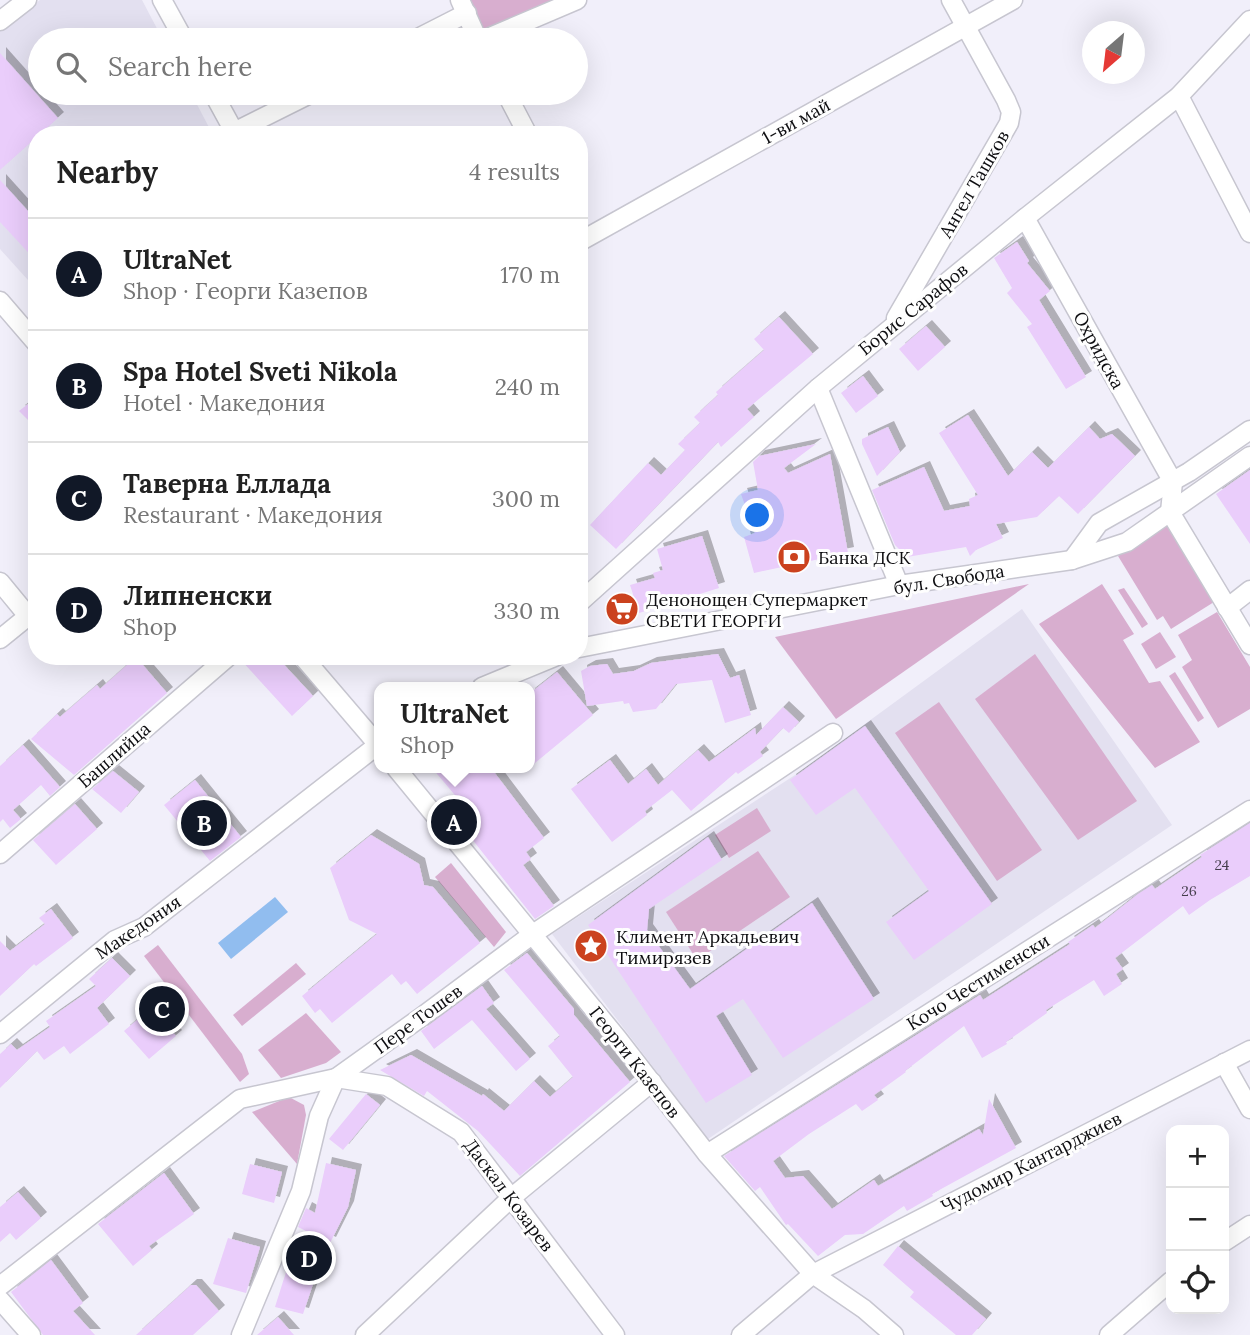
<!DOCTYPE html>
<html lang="en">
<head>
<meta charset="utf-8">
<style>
	body { margin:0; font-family:Lora,serif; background:#f2f2f2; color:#222 }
	.controls { position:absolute; right:21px; bottom:21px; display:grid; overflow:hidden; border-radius:14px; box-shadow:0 7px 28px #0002 }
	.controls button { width:63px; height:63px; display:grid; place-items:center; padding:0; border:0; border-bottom:2px solid #e0e0e0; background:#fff; color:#222; font:35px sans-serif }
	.compass { position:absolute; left:1082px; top:21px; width:63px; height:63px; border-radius:50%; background:#fff; box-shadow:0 7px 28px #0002; rotate:208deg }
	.you { position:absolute; left:758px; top:516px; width:24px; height:24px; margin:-18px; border:5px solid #fff; border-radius:50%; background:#1a73e8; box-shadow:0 0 0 10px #1a73e833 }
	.badge { display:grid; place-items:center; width:46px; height:46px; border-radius:50%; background:#111827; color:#fff; font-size:23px; font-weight:700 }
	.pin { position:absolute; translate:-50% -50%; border:4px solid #fff; box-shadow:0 2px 7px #0006 }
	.popup { position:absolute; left:374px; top:682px; width:161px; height:91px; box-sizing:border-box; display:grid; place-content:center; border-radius:14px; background:#fff; filter:drop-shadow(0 2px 5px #0005); font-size:23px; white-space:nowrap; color:#767676 }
	.popup b { font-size:26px; color:#222 }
	.popup::after { content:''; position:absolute; left:50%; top:100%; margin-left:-14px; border:14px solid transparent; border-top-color:#fff }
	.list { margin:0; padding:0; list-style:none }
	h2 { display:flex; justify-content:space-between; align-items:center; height:91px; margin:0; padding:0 28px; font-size:30px }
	h2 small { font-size:23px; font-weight:400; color:#767676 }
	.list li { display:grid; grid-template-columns:46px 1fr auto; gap:21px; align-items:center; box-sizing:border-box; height:112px; padding:0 28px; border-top:2px solid #e0e0e0 }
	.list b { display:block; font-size:26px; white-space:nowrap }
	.list p { margin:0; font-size:23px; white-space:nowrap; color:#767676 }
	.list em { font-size:23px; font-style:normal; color:#767676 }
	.icon { flex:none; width:38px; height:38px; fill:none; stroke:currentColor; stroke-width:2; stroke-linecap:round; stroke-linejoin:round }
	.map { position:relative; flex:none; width:1250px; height:1335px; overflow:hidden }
	.search { position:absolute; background:#fff; box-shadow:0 7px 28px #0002; left:28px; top:28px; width:560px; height:77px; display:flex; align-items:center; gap:18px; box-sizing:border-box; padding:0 24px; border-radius:38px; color:#767676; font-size:26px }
	.panel { position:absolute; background:#fff; box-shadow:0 7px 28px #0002; left:28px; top:126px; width:560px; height:539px; border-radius:28px }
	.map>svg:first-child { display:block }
	.built { fill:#e3e0f0 }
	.green { fill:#d8aecf }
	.water { fill:#91bdef }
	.building { fill:#eacdfb; filter:url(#shadow) }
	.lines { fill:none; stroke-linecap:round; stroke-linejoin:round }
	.minor-casing { stroke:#c7c6d0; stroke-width:21 }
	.minor { stroke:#fff; stroke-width:18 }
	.labels { text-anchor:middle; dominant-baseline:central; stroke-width:6; stroke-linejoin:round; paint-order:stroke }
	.number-label { font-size:14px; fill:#443d4b }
	.street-label { font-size:18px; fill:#0d0d10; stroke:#fefefe }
	.poi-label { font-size:18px; fill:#0d0d10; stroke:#fefefe; text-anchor:start }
</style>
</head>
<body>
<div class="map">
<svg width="1250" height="1335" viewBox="0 0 1250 1335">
	<defs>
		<filter id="shadow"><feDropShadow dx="6" dy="-6" stdDeviation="0" flood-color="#0004"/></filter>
	</defs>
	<rect width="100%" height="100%" fill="#f1effa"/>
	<g class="built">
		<path d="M40,0H142L163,40H40V93H191L213,135H37V290L0,249V31Z"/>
		<path d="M1022,609L1172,825L708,1139L552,934L798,773Z"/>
	</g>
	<g class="green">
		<path d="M470,0H563L484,33Z"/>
		<path d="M1167,526L1214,602L1171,629L1163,616L1157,620L1118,556Z"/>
		<path d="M1029,584L836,719L775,637Z"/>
		<path d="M1102,584L1134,634L1123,640L1149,683L1160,681L1200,742L1155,768L1039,624Z"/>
		<path d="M1124,588L1148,624L1142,628L1118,590Z"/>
		<path d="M1217,612L1250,667V709L1218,728L1182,667L1192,660L1178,635Z"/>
		<path d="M1160,632L1176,657L1156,669L1141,644Z"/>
		<path d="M1035,654L1137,801L1078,840L975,699Z"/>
		<path d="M1175,672L1204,718L1198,722L1169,676Z"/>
		<path d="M939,702L1042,850L997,881L895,733Z"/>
		<path d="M757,808L771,831L729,858L715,835Z"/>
		<path d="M758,851L790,897L697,960L666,912Z"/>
		<path d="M451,863L506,932L494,947L435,877Z"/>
		<path d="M158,945L242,1054L249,1074L240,1082L144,956Z"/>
		<path d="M296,963L306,974L242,1026L233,1015Z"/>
		<path d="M306,1013L341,1052L326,1063L281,1078L258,1050Z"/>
		<path d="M289,1097L304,1105L306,1115L297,1164L252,1112Z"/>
	</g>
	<path class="water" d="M275,897L288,912L231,959L218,943Z"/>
	<g class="building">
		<path d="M0,53L58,118L0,170Z"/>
		<path d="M0,180L37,221V262L0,222Z"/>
		<path d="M1017,242L1029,261L1027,263L1050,291L1039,300L1086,377L1066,389L1027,327L1032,324L1007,293L1012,288L994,258Z"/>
		<path d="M779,317L813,354L747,409L754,417L721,447L718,442L616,549L590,525L648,463L661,475L685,450L678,444L700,423L694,417L718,395L716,392L764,350L754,339Z"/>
		<path d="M926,326L945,347L918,371L899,349Z"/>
		<path d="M863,376L878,396L856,413L841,393Z"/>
		<path d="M37,397V429L19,411Z"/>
		<path d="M968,415L1008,476L1032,452L1048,468L1089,427L1100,439L1112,434L1135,456L1078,514L1059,496L1037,517L996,524L1003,538L976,550L970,556L966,547L907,557L895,545L872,490L924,467L944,511L970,506L969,499L978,495L939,433Z"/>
		<path d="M888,427L900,452L877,476L862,444V439Z"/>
		<path d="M816,444L784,468L788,473L830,454L848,553L754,573L744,537L755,533L741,494L758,490L753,462L759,456Z"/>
		<path d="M1250,470V544L1216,494Z"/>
		<path d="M702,536L719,588L639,613L630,585L655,578L653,573L663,570L657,549Z"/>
		<path d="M718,654L730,678L739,675L751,715L725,723L712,680L676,684L656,709L633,712L629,703L624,704L623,701L587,706L581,671L590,666L607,664L613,674L634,671L651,663Z"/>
		<path d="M240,656H276L313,696L292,716L240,659Z"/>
		<path d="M136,657L167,693L74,775L31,739L57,714L60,717L97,685L100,689Z"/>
		<path d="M557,672L593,715L529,768V694Z"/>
		<path d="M783,707L799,722L789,733L783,728L760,752L763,756L738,774L736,772L691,811L672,790L645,811L647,815L612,842L571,789L610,760L628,784L646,769L658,785L698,750L709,762L755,728L756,735Z"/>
		<path d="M865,726L992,904L914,960L886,922L929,891L855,788L816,815L790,780Z"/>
		<path d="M23,745L60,787L50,796L41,785L13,810L21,819L10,828L3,819L0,822V766Z"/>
		<path d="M432,768H491L544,838L526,852L531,859L523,865L554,906L535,919L464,829L476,820Z"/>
		<path d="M113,771L139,792L121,813L92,789Z"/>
		<path d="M195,780L241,837L210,861L164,805Z"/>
		<path d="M75,804L97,829L56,865L33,840Z"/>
		<path d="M1250,823V876L1210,900L1189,915L1183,906L1115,958L1123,969L1116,974L1122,984L1104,996L1094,980L1046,1010L1047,1013L1006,1042L1007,1044L982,1058L964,1026L905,1071L906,1072L874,1095L878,1100L862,1111L856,1104L809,1134L773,1161L785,1178L803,1176L832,1209L874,1180L878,1186L979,1129L983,1135L989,1099L1016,1148L932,1194L933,1196L907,1211L904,1206L863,1234L845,1235L818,1256L788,1224L786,1225L760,1187L755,1191L724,1156L969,1002L980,995L983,1000L1070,944L1068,942L1093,925L1095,928L1138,894L1152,885L1155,889L1202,857L1200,855Z"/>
		<path d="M371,835L419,864L424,885L433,887L480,943L417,994L406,981L401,985L392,974L332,1023L320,1009L315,1013L302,996L377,934L349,920L330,868Z"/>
		<path d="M708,837L722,860L649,909L647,930L690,989L812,903L874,999L783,1058L743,999L716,1016L752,1075L706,1103L588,925Z"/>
		<path d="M51,909L73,938L36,966L34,964L0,996V941L10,951L45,924L39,918Z"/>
		<path d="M527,953L574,1009V1015L630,1082L520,1176L478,1131L427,1091L424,1096L380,1070L411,1055L482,1096L483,1094L504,1111L534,1081L550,1097L573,1077L548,1046L560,1036L504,970Z"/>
		<path d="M112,958L130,976L97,1008L109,1024L70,1054L64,1046L44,1060L37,1051L0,1088V1054L11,1044L17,1050L50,1027L46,1021L96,986L89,979Z"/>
		<path d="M482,986L494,1003L486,1009L530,1059L516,1071L472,1020L434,1049L421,1031Z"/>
		<path d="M152,1007L176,1036L149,1059L124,1031Z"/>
		<path d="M366,1094L380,1105L343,1150L329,1139Z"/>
		<path d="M326,1163L356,1170L348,1207L330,1243L298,1227L306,1208L315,1213Z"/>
		<path d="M250,1164L282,1172L274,1203L242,1194Z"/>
		<path d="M164,1173L194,1214L149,1246L152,1250L133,1266L98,1224Z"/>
		<path d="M18,1192L41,1218L16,1240L10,1233L0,1242V1207Z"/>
		<path d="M228,1238L260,1247L246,1293L213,1284Z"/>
		<path d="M898,1246L986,1319L972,1335H956L910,1297L914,1292L883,1265Z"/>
		<path d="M51,1260L83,1303L73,1311L95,1335H43L11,1292Z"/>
		<path d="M287,1269L315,1278L303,1314L275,1307Z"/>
		<path d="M191,1285H196L219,1311L193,1335H136Z"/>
		<path d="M278,1317L294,1335H257Z"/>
	</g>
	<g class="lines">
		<defs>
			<g id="minor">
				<path d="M162,0L184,40"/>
				<path d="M460,0L478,40"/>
				<path d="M0,21L27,0"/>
				<path d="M414,40L467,13"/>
				<path d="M483,40L577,0"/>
				<path d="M213,93L236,135"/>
				<path d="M506,93L528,135"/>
				<path d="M1179,96L1250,233"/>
				<path d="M234,132L312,93"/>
				<path d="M1025,218L1173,482L1170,512L1250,645"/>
				<path d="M579,242L1013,0"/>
				<path d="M0,301L37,344"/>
				<path d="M896,318L1009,123L1011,112L1006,100L951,0"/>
				<path d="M818,388L899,585"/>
				<path d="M1072,560L1099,523L1189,472L1250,430"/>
				<path d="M0,582L28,616"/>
				<path d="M579,603L818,388L1025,218L1179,96L1250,20"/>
				<path d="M1227,608L1250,590"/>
				<path d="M0,639L37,609"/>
				<path d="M579,648L899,585L1072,560L1127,542L1250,456"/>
				<path d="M302,656L379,746"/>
				<path d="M482,687L557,656"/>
				<path d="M396,768L618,1039L707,1154L813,1274L864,1309L894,1335"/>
				<path d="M0,854L229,656"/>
				<path d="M0,1034L115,940L144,927L379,744"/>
				<path d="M1224,1063L1250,1109"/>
				<path d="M336,1078L387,1086L461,1132L615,1335"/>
				<path d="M707,1154L1250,810"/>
				<path d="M1224,1242L1250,1225"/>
				<path d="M0,1286L240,1099L336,1078L420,1018L533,934L833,733"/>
				<path d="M0,1300L31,1335"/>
				<path d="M241,1335L301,1191L319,1116L336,1078"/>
				<path d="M365,1335L511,1198L652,1082"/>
				<path d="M741,1335L813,1274L1250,1050"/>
				<path d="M1109,1335L1171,1281"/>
			</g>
		</defs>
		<use href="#minor" class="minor-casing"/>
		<use href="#minor" class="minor"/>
	</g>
	<defs>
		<symbol id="bank-disc" viewBox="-11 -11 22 22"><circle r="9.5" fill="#cb421e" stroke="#fefefe"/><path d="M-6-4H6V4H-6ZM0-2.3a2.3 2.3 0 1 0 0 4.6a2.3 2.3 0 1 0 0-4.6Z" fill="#fff"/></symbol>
		<symbol id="supermarket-disc" viewBox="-11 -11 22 22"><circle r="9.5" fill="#cb421e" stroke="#fefefe"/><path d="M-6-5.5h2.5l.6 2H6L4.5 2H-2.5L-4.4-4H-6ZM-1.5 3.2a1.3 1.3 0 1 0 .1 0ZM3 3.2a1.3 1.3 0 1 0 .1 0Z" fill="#fff"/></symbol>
		<symbol id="sight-disc" viewBox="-11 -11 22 22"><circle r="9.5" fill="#cb421e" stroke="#fefefe"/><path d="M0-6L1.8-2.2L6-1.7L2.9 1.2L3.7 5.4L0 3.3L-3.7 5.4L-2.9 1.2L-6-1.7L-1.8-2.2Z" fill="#fff"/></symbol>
	</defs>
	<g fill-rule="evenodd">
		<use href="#bank-disc" x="775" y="538" width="38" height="38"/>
		<use href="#supermarket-disc" x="603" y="590" width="38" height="38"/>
		<use href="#sight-disc" x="572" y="927" width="38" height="38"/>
	</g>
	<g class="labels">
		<g class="number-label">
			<text x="1222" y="865">24</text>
			<text x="1189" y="891">26</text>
		</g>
		<g class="street-label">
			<text transform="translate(796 121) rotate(-29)">1-ви май</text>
			<text transform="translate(974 184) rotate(-60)">Ангел Ташков</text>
			<text transform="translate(913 309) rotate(-39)">Борис Сарафов</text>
			<text transform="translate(1099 350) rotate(61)">Охридска</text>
			<text transform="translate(949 579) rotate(-9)">бул. Свобода</text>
			<text transform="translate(114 755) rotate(-41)">Башлийца</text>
			<text transform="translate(138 927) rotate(-34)">Македония</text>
			<text transform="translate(978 982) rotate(-32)">Кочо Честименски</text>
			<text transform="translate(418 1019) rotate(-36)">Пере Тошев</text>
			<text transform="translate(635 1062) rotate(52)">Георги Казепов</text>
			<text transform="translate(1031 1162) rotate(-27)">Чудомир Кантарджиев</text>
			<text transform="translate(509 1195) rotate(53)">Даскал Козарев</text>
		</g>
		<g class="poi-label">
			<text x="818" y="557">Банка ДСК</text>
			<text x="646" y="599">Денонощен Супермаркет<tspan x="646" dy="21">СВЕТИ ГЕОРГИ</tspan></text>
			<text x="616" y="936">Климент Аркадьевич<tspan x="616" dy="21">Тимирязев</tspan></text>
		</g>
	</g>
</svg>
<div class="controls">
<button>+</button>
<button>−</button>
<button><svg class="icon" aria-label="locate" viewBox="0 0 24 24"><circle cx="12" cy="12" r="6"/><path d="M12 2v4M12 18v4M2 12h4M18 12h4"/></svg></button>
</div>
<svg class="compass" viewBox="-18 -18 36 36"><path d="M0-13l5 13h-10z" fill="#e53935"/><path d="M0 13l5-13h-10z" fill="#767676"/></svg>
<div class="you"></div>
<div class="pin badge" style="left:454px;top:822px">A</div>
<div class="popup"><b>UltraNet</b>Shop</div>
<div class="pin badge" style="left:204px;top:823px">B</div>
<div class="pin badge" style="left:162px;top:1009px">C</div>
<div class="pin badge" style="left:309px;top:1258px">D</div>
<div class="search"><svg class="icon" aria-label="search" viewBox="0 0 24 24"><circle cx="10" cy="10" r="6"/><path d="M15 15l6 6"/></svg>Search here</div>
<section class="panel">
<h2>Nearby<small>4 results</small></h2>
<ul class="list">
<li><span class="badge">A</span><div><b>UltraNet</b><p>Shop · Георги Казепов</p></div><em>170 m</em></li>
<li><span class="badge">B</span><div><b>Spa Hotel Sveti Nikola</b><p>Hotel · Македония</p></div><em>240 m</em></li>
<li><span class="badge">C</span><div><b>Таверна Еллада</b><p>Restaurant · Македония</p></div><em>300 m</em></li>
<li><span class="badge">D</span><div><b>Липненски</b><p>Shop</p></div><em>330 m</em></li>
</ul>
</section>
</div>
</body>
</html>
